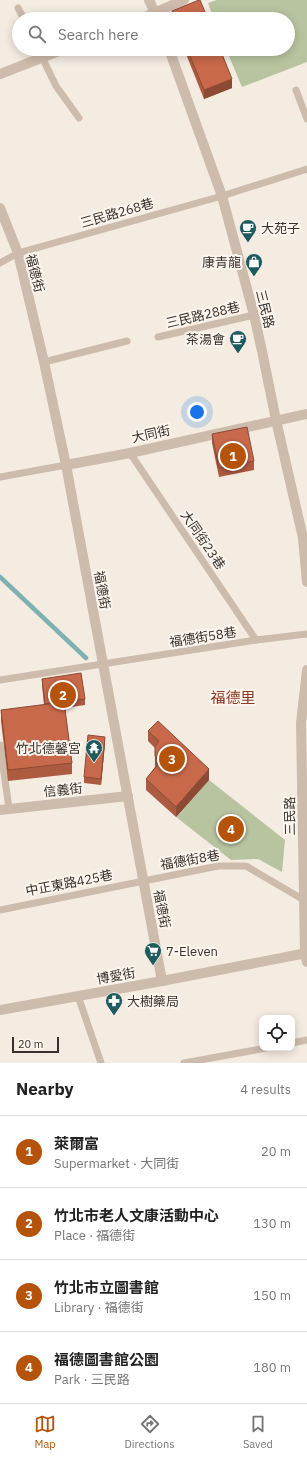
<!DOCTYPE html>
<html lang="en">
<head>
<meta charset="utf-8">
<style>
	body { margin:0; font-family:"IBM Plex Sans","Noto Sans TC",sans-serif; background:#f2f2f2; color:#222 }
	.controls { position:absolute; right:12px; bottom:12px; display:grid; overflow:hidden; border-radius:8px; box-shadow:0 2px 10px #0003 }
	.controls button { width:36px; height:36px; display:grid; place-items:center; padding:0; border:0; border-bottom:1px solid #e0e0e0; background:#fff; color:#222; font:20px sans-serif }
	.scale { position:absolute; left:12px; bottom:10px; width:47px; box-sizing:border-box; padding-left:4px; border:2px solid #3b302b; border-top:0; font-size:11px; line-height:14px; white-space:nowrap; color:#3b302b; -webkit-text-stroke:3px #fbf5ee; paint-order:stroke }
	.you { position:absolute; left:197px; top:412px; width:14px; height:14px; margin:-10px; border:3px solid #fff; border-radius:50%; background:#1a73e8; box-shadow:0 0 0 6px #1a73e833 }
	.badge { display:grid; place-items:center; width:26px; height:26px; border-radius:50%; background:#b45309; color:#fff; font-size:13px; font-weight:700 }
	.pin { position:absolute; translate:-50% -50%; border:2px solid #fff; box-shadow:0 1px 4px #0006 }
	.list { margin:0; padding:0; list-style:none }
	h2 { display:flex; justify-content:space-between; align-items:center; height:52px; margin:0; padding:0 16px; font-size:17px }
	h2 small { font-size:13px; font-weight:400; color:#767676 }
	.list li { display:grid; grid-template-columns:26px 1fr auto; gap:12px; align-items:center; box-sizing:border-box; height:72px; padding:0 16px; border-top:1px solid #e0e0e0 }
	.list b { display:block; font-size:15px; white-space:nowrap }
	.list p { margin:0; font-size:13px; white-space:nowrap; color:#767676 }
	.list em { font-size:13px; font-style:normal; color:#767676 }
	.icon { flex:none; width:22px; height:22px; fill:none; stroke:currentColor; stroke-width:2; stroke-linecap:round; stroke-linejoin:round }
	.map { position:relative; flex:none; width:307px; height:1063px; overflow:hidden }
	.search { position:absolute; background:#fff; box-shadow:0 2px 10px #0003; left:12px; right:12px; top:12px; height:44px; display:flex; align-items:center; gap:10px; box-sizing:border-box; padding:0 14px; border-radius:22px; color:#767676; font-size:15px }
	.sheet { height:340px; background:#fff }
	nav { display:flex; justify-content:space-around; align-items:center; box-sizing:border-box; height:56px; border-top:1px solid #e0e0e0; background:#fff; font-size:11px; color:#767676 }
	nav a { display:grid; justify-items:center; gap:2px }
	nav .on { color:#b45309 }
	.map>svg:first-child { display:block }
	.green { fill:#b8c4a0 }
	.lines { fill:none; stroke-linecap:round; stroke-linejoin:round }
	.stream { stroke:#7fb0b2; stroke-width:4.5 }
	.service { stroke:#cdbbac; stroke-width:7 }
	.minor { stroke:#cdbbac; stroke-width:10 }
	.tertiary { stroke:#cdbbac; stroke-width:10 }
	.wall { fill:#ac5a40 }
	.shaded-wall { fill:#8c4a34 }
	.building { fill:#c8694b; stroke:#8c4a34 }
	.labels { text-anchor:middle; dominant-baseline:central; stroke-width:4; stroke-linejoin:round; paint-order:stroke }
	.street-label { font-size:13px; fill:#3b302b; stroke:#fbf5ee }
	.poi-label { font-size:13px; fill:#3b302b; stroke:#fbf5ee; text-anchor:start }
	.quarter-label { font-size:15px; fill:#8c3b22; stroke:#fbf5ee }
</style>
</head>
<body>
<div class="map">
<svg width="307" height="1063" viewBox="0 0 307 1063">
	<rect width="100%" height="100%" fill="#f4ebe1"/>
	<g class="green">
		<path d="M217,0H307V62L242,87L226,49H288V19H214L208,3Z"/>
		<path d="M209,780L285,840L282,872L258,859L231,860L176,817Z"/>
	</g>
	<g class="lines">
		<path class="stream" d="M0,577L86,658"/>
		<g class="service">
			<path d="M18,8L24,19"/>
			<path d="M38,49L56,86L79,118"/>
			<path d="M296,90L307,119"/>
			<path d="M0,263L18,253L222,196L307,169"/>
			<path d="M158,337L254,315"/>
			<path d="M44,362L127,341"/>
			<path d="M130,453L256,640"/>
			<path d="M0,477L66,465"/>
			<path d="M0,680L256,640L307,634"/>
			<path d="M0,745L9,808"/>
			<path d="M0,910L218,866H246L304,900"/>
			<path d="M78,996L101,1063"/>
			<path d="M292,1043L307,1040"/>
			<path d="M184,1063L266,1048"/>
		</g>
		<g class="minor">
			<path d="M140,19L184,0"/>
			<path d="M0,74L64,49"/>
			<path d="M0,208L18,253L44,362L66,465L162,981"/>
			<path d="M66,465L130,453L307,414"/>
			<path d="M0,810L128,796"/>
		</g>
		<g class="tertiary">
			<path d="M149,0L158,19"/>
			<path d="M169,49L222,196L254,315L262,351L276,420L303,538L307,582"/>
			<path d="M307,670L301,723L305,954L307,962"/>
			<path d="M0,1010L162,981L307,953"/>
		</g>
	</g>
	<g class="wall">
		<path d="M172,11L208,19H172Z"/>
		<path d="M184,49H220L232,88L204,99Z"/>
		<path d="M212,434L254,461V470L219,477L212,443Z"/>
		<path d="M42,679L85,699V705L65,708L72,763V774L8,781L1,721V710L44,705L42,685Z"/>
		<path d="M148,731L209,780L176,817L146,790V779L155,767V748L148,741Z"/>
		<path d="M105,743L101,785L84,783V777Z"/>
	</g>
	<g class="shaded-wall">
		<path d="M232,79V88L204,99V90Z"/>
		<path d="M105,737V743L101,785V779Z"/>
		<path d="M209,769V780L176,817V807Z"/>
	</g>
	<g class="building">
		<path d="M199,0H200L208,19H175L172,11Z"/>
		<path d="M187,49H220L232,79L204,90Z"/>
		<path d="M247,427L254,461L219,468L212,434Z"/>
		<path d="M81,673L85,699L45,704L42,679Z"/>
		<path d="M64,702L72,763L8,770L1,710Z"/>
		<path d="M158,721L209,769L176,807L146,779L160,762L155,756V747L159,741L148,731Z"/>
		<path d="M88,735L105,737L101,779L84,777Z"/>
	</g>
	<defs>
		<symbol id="cafe-pin" viewBox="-11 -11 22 30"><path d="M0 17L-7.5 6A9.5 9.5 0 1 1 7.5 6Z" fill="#1f5a5e" stroke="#fbf5ee"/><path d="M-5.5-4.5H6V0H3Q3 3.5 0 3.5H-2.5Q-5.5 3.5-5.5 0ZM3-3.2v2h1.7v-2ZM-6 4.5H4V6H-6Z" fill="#fff"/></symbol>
		<symbol id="shop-pin" viewBox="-11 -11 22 30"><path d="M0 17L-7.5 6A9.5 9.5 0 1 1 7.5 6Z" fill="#1f5a5e" stroke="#fbf5ee"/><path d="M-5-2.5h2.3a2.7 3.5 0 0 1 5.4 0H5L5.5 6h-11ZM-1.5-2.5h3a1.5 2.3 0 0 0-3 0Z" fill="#fff"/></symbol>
		<symbol id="temple-pin" viewBox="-11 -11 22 30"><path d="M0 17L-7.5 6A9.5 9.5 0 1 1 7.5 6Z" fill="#1f5a5e" stroke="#fbf5ee"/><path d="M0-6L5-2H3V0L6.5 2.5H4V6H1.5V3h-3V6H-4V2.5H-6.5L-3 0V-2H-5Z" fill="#fff"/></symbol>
		<symbol id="supermarket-pin" viewBox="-11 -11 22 30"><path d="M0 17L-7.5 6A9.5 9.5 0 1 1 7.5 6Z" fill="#1f5a5e" stroke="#fbf5ee"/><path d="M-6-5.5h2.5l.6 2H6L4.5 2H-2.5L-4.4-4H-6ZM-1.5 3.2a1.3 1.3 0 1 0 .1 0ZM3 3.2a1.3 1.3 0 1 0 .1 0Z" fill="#fff"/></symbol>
		<symbol id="pharmacy-pin" viewBox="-11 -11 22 30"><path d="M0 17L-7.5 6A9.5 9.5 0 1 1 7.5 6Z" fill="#1f5a5e" stroke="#fbf5ee"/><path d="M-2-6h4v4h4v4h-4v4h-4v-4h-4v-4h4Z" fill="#fff"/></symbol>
	</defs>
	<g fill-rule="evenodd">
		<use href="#cafe-pin" x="238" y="218" width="20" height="27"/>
		<use href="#shop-pin" x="244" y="252" width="20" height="27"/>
		<use href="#cafe-pin" x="228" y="329" width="20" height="27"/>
		<use href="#temple-pin" x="84" y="738" width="20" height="27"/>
		<use href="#supermarket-pin" x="143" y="941" width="20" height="27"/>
		<use href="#pharmacy-pin" x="104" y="991" width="20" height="27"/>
	</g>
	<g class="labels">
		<g class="street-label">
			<text transform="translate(117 213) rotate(-16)">三民路268巷</text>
			<text transform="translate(35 273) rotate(76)">福德街</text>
			<text transform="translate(265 309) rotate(76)">三民路</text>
			<text transform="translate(203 315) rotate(-13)">三民路288巷</text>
			<text transform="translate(151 434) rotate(-12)">大同街</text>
			<text transform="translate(203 540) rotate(56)">大同街23巷</text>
			<text transform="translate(102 590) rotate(80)">福德街</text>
			<text transform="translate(203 637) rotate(-9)">福德街58巷</text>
			<text transform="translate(63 790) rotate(-6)">信義街</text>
			<text transform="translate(290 816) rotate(-91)">三民路</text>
			<text transform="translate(190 860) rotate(-10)">福德街8巷</text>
			<text transform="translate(69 883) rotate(-11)">中正東路425巷</text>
			<text transform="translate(162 909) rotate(79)">福德街</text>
			<text transform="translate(116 976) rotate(-10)">博愛街</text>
		</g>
		<g class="poi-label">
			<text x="261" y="228">大苑子</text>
			<text x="241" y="262" text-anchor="end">康青龍</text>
			<text x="225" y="339" text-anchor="end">茶湯會</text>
			<text x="81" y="748" text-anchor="end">竹北德馨宮</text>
			<text x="166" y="951">7-Eleven</text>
			<text x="127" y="1001">大樹藥局</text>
		</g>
		<g class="quarter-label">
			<text x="233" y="697">福德里</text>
		</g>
	</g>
</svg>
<div class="controls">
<button><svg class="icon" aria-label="locate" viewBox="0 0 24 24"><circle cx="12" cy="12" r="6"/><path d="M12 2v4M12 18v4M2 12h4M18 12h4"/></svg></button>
</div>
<div class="scale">20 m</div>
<div class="you"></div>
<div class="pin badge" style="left:233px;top:456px">1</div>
<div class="pin badge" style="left:63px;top:695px">2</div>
<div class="pin badge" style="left:172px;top:759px">3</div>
<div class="pin badge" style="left:231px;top:829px">4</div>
<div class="search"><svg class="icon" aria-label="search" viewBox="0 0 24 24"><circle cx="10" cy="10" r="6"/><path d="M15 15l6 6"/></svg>Search here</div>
</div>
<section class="sheet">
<h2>Nearby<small>4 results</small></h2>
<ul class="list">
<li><span class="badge">1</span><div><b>萊爾富</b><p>Supermarket · 大同街</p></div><em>20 m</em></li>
<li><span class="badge">2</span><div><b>竹北市老人文康活動中心</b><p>Place · 福德街</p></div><em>130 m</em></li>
<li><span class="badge">3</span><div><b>竹北市立圖書館</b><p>Library · 福德街</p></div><em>150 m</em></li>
<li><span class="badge">4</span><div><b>福德圖書館公園</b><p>Park · 三民路</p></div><em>180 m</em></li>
</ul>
</section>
<nav>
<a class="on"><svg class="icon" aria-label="map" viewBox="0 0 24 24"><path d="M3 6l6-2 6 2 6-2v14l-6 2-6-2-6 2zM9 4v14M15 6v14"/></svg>Map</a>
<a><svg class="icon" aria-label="directions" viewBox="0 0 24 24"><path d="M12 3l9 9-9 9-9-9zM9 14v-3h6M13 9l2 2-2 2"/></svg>Directions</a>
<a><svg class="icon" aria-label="saved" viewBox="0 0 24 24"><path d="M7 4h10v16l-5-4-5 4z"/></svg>Saved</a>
</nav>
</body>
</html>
